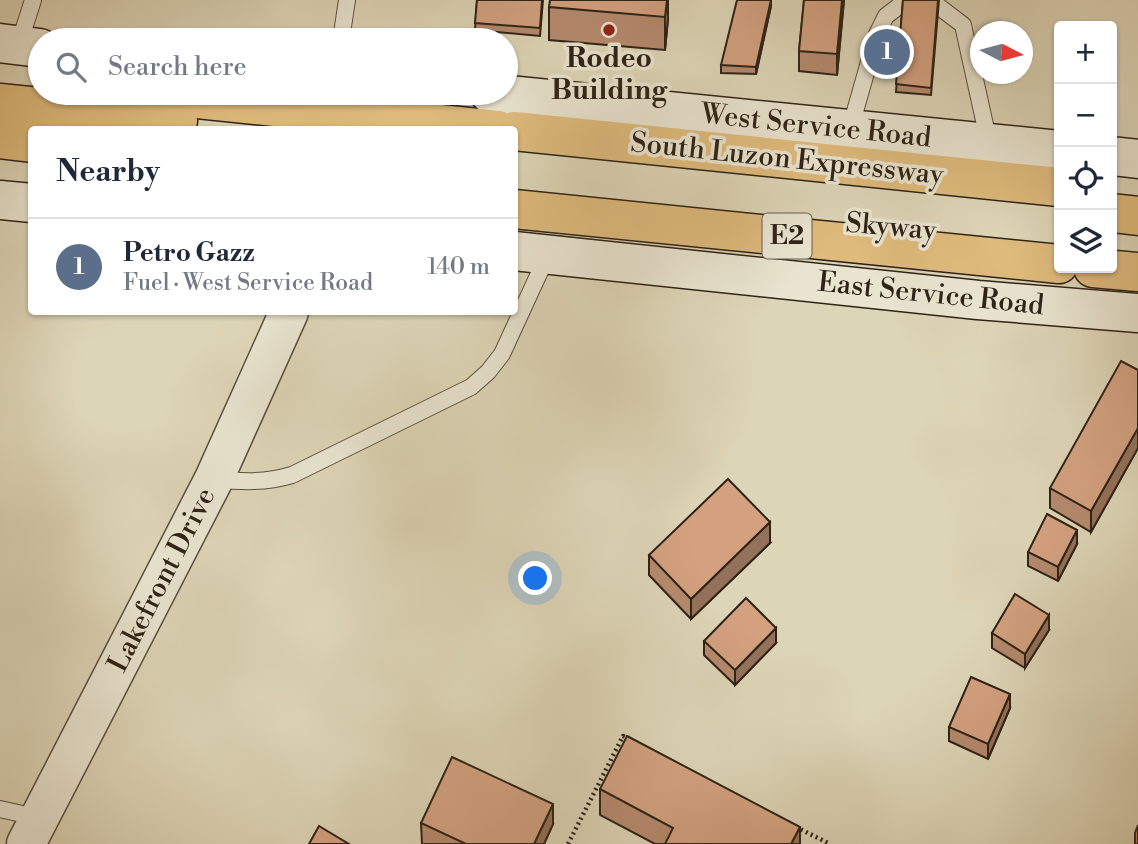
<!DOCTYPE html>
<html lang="en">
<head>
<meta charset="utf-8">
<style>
	body { margin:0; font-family:"Libre Bodoni",serif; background:#f6f6f7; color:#1f2937 }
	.controls { position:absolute; right:21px; top:21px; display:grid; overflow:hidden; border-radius:7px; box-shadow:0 2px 5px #0004 }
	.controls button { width:63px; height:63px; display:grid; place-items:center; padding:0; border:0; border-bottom:2px solid #e0e1e3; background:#fff; color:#1f2937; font:35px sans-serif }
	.compass { position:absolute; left:970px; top:21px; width:63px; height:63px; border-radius:50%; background:#fff; box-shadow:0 2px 5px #0004; rotate:96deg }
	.you { position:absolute; left:536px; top:579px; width:24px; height:24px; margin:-18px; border:5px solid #fff; border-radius:50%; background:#1a73e8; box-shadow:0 0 0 10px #1a73e833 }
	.badge { display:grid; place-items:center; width:46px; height:46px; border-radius:50%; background:#7c3aed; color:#fff; font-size:23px; font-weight:700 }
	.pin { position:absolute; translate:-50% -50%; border:4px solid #fff; box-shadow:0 2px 7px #0006 }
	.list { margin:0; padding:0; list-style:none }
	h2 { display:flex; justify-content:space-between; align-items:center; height:91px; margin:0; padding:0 28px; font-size:30px }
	h2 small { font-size:23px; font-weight:400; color:#747a83 }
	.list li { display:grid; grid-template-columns:46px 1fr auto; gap:21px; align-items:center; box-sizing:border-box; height:98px; padding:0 28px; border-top:2px solid #e0e1e3 }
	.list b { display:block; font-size:26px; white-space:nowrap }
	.list p { margin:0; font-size:23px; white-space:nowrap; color:#747a83 }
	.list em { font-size:23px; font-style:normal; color:#747a83 }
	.icon { flex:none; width:38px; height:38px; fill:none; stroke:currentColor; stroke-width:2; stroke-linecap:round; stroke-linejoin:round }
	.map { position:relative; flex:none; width:1138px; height:844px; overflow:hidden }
	.search { position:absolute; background:#fff; box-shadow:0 2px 5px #0004; left:28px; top:28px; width:490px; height:77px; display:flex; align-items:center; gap:18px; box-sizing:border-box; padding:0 24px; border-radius:38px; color:#747a83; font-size:26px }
	.panel { position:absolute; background:#fff; box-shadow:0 2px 5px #0004; left:28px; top:126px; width:490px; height:189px; border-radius:7px }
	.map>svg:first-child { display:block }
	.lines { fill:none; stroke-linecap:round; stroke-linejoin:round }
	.service-casing { stroke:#5a503e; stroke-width:18 }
	.tertiary-casing { stroke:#5a503e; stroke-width:41 }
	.secondary-casing { stroke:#2e2316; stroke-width:41 }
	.motorway-casing { stroke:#2e2316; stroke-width:41 }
	.path { stroke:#2e2316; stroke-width:4.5; stroke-dasharray:2 3.5; stroke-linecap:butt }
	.service { stroke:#e9e4d0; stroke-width:16 }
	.tertiary { stroke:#e9e4d0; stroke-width:38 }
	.secondary { stroke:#e9e4d0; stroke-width:38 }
	.motorway { stroke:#deba7c; stroke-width:38 }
	.wall { fill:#b58a6e; stroke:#2e2316; stroke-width:2 }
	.shaded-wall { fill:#94715a; stroke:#2e2316; stroke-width:2 }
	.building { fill:#d3a180; stroke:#2e2316; stroke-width:2 }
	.poi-dot { fill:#8f2418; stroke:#e9e4d0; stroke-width:2.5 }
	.labels { text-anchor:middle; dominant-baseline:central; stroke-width:7; stroke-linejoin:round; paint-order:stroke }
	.shield { fill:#e9e4d0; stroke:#665d4e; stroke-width:2 }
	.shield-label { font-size:26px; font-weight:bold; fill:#2e2316 }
	.poi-label { font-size:28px; font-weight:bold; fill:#2e2316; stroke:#e9e4d0 }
	.street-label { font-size:28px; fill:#2e2316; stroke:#e9e4d0 }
</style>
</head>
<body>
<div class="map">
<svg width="1138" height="844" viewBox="0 0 1138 844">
	<rect width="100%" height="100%" fill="#ddd5b7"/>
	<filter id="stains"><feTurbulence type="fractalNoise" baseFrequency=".00286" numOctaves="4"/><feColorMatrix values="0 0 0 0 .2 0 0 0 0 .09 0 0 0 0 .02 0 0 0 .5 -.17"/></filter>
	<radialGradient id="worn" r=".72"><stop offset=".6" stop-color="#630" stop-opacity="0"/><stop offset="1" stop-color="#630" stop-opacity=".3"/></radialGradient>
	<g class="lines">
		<defs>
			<g id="service">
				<path d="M938,6L963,25L989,143"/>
				<path d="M341,40L347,0"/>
				<path d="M19,44L33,0"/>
				<path d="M850,129L877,34L886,16L903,3"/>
				<path d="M214,479C242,482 265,483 292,475L471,387L488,372L502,354L548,254"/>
				<path d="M0,809L40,818"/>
			</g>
			<path id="tertiary" d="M26,844L214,479L289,312"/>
			<g id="secondary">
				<path d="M0,43L40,48"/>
				<path d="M489,93L1059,150"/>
				<path d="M1112,156L1138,159"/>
				<path d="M0,200L32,203"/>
				<path d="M514,251L978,300L1138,313"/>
			</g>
			<g id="motorway">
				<path d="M139,93L498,130"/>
				<path d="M0,103L178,121"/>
				<path d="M514,131L1059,187"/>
				<path d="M0,139L32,143"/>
				<path d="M514,209L1059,264"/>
				<path d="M1112,213L1138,216"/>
				<path d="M1093,268L1138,272"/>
			</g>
		</defs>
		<use href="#service" class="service-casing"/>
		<use href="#tertiary" class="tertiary-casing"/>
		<use href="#secondary" class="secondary-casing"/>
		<use href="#motorway" class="motorway-casing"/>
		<g class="path">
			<path d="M796,827L830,844"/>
			<path d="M568,844L623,736L630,740"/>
		</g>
		<use href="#service" class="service"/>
		<use href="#tertiary" class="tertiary"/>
		<use href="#secondary" class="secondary"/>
		<use href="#motorway" class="motorway"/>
	</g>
	<g class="wall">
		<path d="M477,0H543L540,36L475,30Z"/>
		<path d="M668,0V19L665,50L549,40V7Z"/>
		<path d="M804,0H844L837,75L799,71V51Z"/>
		<path d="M903,0H939L931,95L896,92Z"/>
		<path d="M771,6L756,74L721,73V65Z"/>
		<path d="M1138,370V448L1091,532L1050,508V488Z"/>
		<path d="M770,543L691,619L649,575V555Z"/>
		<path d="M1077,544L1058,581L1028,566V552Z"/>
		<path d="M1049,630L1025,668L992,648V633Z"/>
		<path d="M704,641L776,643L735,685L704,655Z"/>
		<path d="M1010,708L988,759L949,741V727Z"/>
		<path d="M600,789L800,844H655L600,815Z"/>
		<path d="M421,823L553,824L544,844H422Z"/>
		<path d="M1138,825V844H1135V833Z"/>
	</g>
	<g class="shaded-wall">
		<path d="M667,0H668V19L665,50V17Z"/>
		<path d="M771,0V6L756,74V67Z"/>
		<path d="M842,0H844L837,75V54Z"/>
		<path d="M1138,428V448L1091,532V511Z"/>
		<path d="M770,522V543L691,619V599Z"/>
		<path d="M1077,530V544L1058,581V567Z"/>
		<path d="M1049,615V630L1025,668V654Z"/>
		<path d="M776,628V643L735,685V670Z"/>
		<path d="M1010,694V708L988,759V744Z"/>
		<path d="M553,804V824L544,844H534Z"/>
		<path d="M800,827V844H791Z"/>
	</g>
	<g class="building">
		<path d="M477,0H542L540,28L475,23Z"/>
		<path d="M550,0H667L665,17L549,7Z"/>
		<path d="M737,0H771L756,67L721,65Z"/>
		<path d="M804,0H842L837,54L799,51Z"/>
		<path d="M903,0H938L931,88L896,84Z"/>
		<path d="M1121,361L1138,370V428L1091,511L1050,488Z"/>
		<path d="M728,479L770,522L691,599L649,555Z"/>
		<path d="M1047,514L1077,530L1058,567L1028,552Z"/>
		<path d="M1015,594L1049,615L1025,654L992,633Z"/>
		<path d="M746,598L776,628L735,670L704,641Z"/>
		<path d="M971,677L1010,694L988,744L949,727Z"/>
		<path d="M627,736L800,827L791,844H665L673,828L600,789Z"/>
		<path d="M452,757L553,804L534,844H466L421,823Z"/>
		<path d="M319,826L349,844H309Z"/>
	</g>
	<circle class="poi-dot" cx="609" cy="30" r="7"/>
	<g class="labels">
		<rect class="shield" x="762.5" y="213.5" width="49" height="45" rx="5"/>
		<g class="shield-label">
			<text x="787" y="236">E2</text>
		</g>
		<g class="poi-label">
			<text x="609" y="58">Rodeo<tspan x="609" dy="32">Building</tspan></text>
		</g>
		<g class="street-label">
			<text transform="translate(816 126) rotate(6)">West Service Road</text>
			<text transform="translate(787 159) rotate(6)">South Luzon Expressway</text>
			<text transform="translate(891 227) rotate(5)">Skyway</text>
			<text transform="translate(931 294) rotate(6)">East Service Road</text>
			<text transform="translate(162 580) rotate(-63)">Lakefront Drive</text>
		</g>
	</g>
	<rect width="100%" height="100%" filter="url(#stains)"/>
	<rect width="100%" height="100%" fill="url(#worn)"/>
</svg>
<div class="controls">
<button>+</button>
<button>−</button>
<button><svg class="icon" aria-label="locate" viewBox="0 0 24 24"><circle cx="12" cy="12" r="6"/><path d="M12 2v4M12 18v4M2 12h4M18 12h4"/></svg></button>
<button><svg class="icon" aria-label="layers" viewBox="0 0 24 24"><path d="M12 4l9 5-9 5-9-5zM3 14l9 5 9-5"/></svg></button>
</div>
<svg class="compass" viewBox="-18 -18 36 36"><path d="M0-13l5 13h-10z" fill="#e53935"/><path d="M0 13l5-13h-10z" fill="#747a83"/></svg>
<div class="you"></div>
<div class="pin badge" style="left:887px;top:52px;background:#5c6f8a">1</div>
<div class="search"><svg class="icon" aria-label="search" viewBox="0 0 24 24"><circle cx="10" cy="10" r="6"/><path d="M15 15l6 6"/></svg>Search here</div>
<section class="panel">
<h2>Nearby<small></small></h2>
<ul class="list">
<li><span class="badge" style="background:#5c6f8a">1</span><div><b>Petro Gazz</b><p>Fuel · West Service Road</p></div><em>140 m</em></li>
</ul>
</section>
</div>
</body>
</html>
